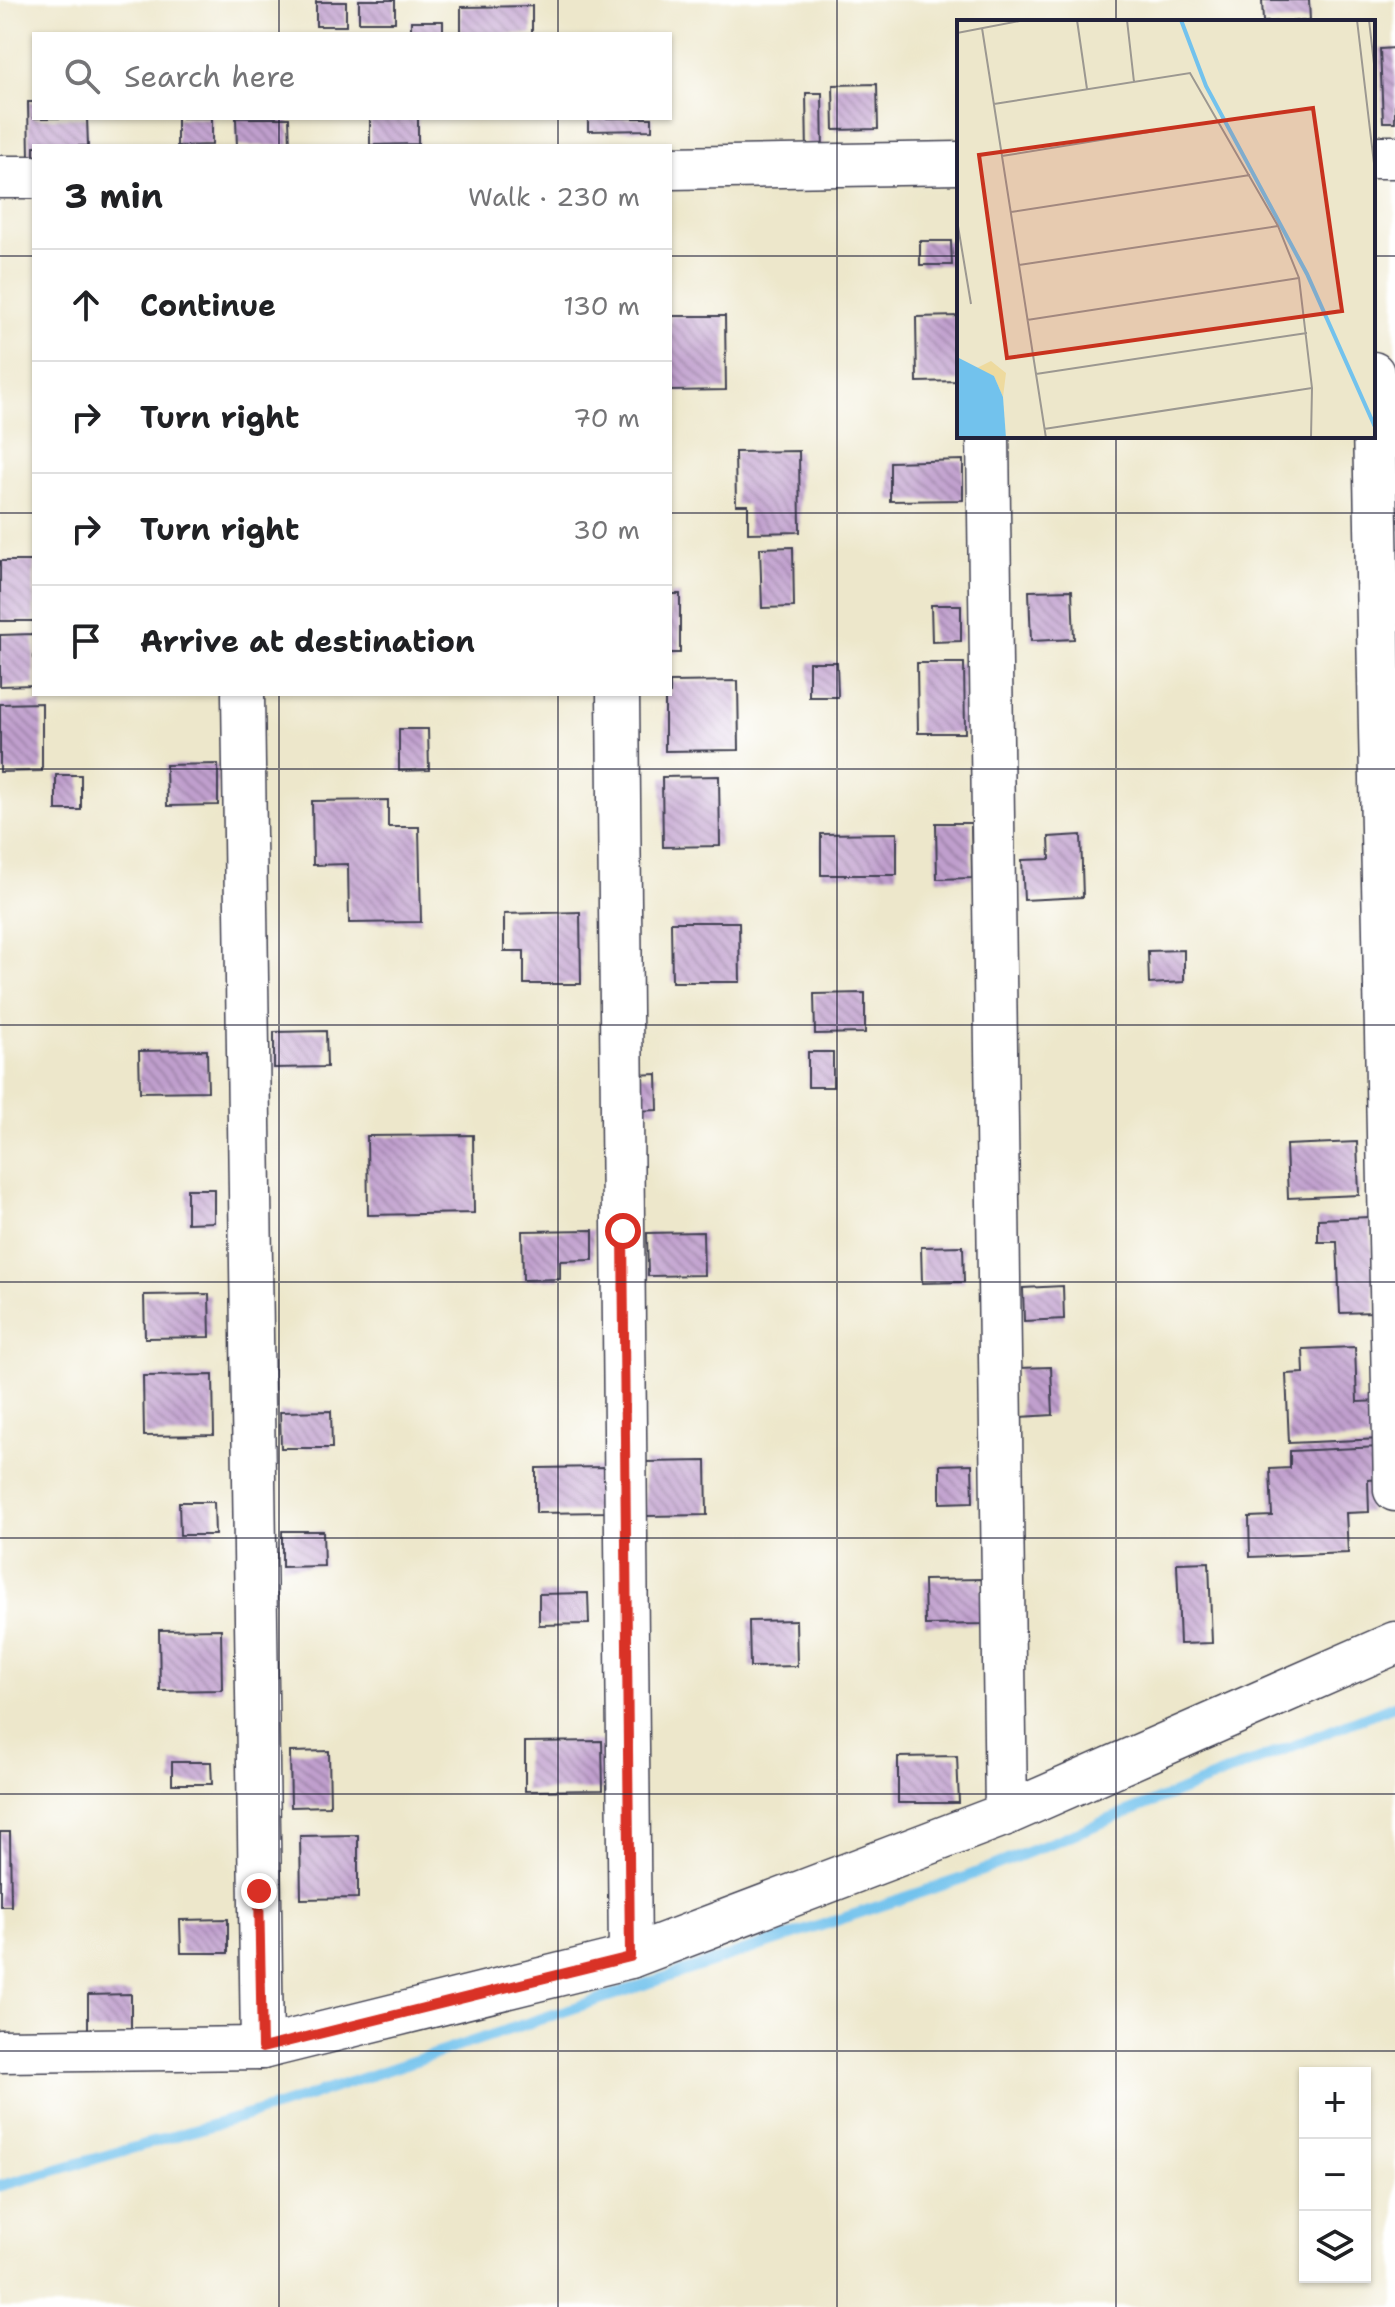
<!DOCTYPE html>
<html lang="en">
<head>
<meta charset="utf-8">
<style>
	body { margin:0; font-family:"Shantell Sans",sans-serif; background:#f6f6f6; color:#202124 }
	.controls { position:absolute; right:24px; bottom:24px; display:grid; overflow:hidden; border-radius:0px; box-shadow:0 2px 6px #0004 }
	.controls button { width:72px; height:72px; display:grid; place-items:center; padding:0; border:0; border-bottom:2px solid #e0e0e0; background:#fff; color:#202124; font:40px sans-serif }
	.stop { position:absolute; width:24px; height:24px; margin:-18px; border:6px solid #d93025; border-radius:50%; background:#fff }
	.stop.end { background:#d93025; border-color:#fff; box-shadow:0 2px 8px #0008 }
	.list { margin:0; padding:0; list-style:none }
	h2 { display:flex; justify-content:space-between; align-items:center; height:104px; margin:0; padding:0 32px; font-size:34px }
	h2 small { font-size:26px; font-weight:400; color:#757577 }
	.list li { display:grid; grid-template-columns:52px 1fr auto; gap:24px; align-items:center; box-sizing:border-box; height:112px; padding:0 32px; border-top:2px solid #e0e0e0 }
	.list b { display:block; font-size:30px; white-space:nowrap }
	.list em { font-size:26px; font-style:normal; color:#757577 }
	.icon { flex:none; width:44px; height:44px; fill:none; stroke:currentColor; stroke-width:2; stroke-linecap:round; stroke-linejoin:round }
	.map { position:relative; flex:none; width:1395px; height:2307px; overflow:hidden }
	.search { position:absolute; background:#fff; box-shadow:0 2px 6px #0004; left:32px; top:32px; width:640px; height:88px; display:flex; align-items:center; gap:20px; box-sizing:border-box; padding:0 28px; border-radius:0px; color:#757577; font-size:30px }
	.panel { position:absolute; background:#fff; box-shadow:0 2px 6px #0004; left:32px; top:144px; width:640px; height:552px; border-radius:0px }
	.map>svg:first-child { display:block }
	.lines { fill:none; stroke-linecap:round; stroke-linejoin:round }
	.stream { stroke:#72c2ed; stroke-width:11 }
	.building { fill:url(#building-back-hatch) }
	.minor-casing { stroke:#404051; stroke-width:45 }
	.minor { stroke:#fff; stroke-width:42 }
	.route { stroke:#d93025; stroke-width:10 }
	.grid { fill:none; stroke:#22223b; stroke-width:2; stroke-opacity:0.55 }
	.inset-river { fill:none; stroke:#72c2ed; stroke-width:4 }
	.inset-road { fill:none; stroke:#9c9891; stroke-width:2 }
	.view { fill:#c8321e; fill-opacity:0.15; stroke:#c8321e; stroke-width:4 }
	.inset-edge { fill:none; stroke:#22223b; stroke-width:4 }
</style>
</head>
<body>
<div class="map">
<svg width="1395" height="2307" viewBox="0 0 1395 2307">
	<defs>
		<pattern id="building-back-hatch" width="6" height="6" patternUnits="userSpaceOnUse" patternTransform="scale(2)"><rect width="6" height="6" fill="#c09fcd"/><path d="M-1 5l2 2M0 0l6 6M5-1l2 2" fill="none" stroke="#9c81a8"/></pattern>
	</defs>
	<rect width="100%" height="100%" fill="#fff"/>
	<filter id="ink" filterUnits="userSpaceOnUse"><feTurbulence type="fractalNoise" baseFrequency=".0125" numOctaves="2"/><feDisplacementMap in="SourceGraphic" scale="16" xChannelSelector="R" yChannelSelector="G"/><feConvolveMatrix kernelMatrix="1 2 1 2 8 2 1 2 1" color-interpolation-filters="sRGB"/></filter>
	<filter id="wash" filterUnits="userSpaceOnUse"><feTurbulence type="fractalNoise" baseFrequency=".006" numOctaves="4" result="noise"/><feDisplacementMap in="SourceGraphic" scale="32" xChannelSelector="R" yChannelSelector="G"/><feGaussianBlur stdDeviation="1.8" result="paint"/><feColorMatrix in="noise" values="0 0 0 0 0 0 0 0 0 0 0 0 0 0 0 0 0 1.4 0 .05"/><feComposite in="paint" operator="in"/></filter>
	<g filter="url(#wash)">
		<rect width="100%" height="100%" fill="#ede7cb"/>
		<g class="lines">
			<path class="stream" d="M0,2186L279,2106L961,1879L1395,1705"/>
		</g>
		<g id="blocks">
			<g class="building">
				<rect x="359" y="0" width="36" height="22"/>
				<path d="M1262,0H1309L1310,21L1263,22Z"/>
				<rect x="316" y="2" width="30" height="24"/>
				<path d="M532,6V34H461V7Z"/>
				<rect x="411" y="21" width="32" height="13"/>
				<path d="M1395,48V122H1383L1380,49Z"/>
				<path d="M877,84L878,129L834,130L833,85Z"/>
				<path d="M806,93H822L823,156H807Z"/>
				<path d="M28,102H34V118H87L88,146H34V158H29Z"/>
				<path d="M177,118H212V145L177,146Z"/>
				<path d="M236,118H289L290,146H237Z"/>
				<path d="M370,118H418V144L370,145Z"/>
				<path d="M588,118H652V130L588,131Z"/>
				<path d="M920,241H951L952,265H920Z"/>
				<path d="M670,316H725L726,390L670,391Z"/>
				<path d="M959,316V381L917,382L916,317Z"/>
				<path d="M799,451L800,532L748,533V505H736L735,452Z"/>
				<path d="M963,460V500L890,501V462Z"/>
				<path d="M793,547L794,607L762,608L760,548Z"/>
				<rect x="0" y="561" width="34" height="60"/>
				<path d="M1072,590L1074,639L1031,641L1029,591Z"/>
				<rect x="670" y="594" width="10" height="59"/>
				<path d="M931,605H961V641L932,642Z"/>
				<path d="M34,634V685L0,686V635Z"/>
				<path d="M809,662H837L838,697H809Z"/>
				<path d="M917,663H964L965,733H918Z"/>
				<path d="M738,681L739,750L665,751V694H670V682Z"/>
				<path d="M42,703V771L0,772V704Z"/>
				<path d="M399,729H428L429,770L399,771Z"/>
				<path d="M218,764V805L167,806L166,765Z"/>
				<rect x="56" y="775" width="25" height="35"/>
				<path d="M719,776L720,846L663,847L662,777Z"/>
				<path d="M388,800V827H419L421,922L349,923L348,864L313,865L312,801Z"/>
				<path d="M936,823H971L972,878L937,879Z"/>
				<path d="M897,833V875H821V834Z"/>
				<path d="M1081,835L1083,897L1024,900L1022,860L1050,859L1049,837Z"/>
				<path d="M580,912L581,984H524V951H504V914Z"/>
				<path d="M671,922H739L740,982H672Z"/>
				<path d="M1184,950V982L1149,984L1148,951Z"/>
				<path d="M865,993V1033L815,1034L814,994Z"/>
				<path d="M326,1031L327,1067L274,1068V1032Z"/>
				<path d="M207,1050L208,1091L140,1092L139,1051Z"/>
				<rect x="808" y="1052" width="25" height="35"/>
				<path d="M657,1074L658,1110L634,1111V1075Z"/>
				<path d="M473,1135L474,1213L368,1215L367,1136Z"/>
				<path d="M1357,1142L1359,1195L1288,1198L1286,1145Z"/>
				<path d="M187,1189H214V1222L187,1223Z"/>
				<path d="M1370,1217L1375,1312L1340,1313L1337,1242H1318V1219Z"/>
				<path d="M593,1230V1260L560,1261V1279L523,1280L522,1231Z"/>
				<path d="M703,1232L704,1275L648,1276L647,1233Z"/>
				<path d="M963,1246L964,1282L922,1283L921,1247Z"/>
				<path d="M1063,1286L1064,1319L1024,1321L1023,1288Z"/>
				<path d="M209,1294L210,1337L145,1338L144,1295Z"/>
				<path d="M1355,1347L1357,1402L1381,1401L1382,1439L1289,1443L1286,1374L1304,1373L1303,1349Z"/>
				<path d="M1051,1367L1053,1415L1020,1417L1018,1368Z"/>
				<path d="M213,1375L214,1435L144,1436L143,1376Z"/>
				<path d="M331,1411L332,1448H281L280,1412Z"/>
				<path d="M1380,1447L1381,1479L1368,1480L1369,1512L1346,1513L1348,1553L1250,1557L1249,1517L1272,1516L1270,1469L1290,1468V1451Z"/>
				<path d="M706,1461L707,1515L645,1516L644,1462Z"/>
				<path d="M972,1464L973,1502L940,1503V1465Z"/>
				<path d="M608,1467V1512L536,1513V1468Z"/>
				<path d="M179,1502H214L215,1535H180Z"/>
				<path d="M282,1531H323L324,1566L282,1567Z"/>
				<path d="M1209,1562L1212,1643L1180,1644L1177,1563Z"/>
				<path d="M982,1579L983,1624L925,1625L924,1580Z"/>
				<path d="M588,1593L589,1624L539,1625V1594Z"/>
				<path d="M796,1620L797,1666L750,1667L749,1621Z"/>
				<path d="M221,1629L222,1690L160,1691L159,1630Z"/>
				<path d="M602,1741L603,1790L525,1791V1742Z"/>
				<path d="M329,1751L330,1806L291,1807L290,1752Z"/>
				<path d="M957,1756L959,1803H898V1757Z"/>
				<path d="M172,1762H211L212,1784H172Z"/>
				<path d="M0,1832H10L11,1906H0Z"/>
				<path d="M358,1835V1898L301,1899L300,1836Z"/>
				<path d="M228,1919V1953H181L180,1920Z"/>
				<path d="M131,1994V2030L88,2031V1995Z"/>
			</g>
		</g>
	</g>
	<g filter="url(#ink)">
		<use href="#blocks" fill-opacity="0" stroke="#404051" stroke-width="2"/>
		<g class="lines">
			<defs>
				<g id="minor">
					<path d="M1373,157H1395"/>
					<path d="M670,168L959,163"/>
					<path d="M0,177H34"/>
					<path d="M1373,373L1395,1490"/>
					<path d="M988,436L1006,1814"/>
					<path d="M243,694L262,2048"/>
					<path d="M618,694L630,1957"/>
					<path d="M0,2051L262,2048L630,1957L1006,1814L1395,1643"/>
				</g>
			</defs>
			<use href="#minor" class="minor-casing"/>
			<use href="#minor" class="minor"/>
		</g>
	</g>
	<g class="lines" filter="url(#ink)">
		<path class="route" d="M259,1891L262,2048L630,1957L623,1231"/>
	</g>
	<path class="grid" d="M279,0V34M558,0V34M837,0V2307M1116,0V22M279,118V146M558,118V146M0,256H34M670,256H959M1373,256H1395M1116,436V2307M0,513H34M670,513H1395M279,694V2307M558,694V2307M0,769H1395M0,1025H1395M0,1282H1395M0,1538H1395M0,1794H1395M0,2051H1395"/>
	<g transform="translate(957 20)">
		<rect width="418" height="418" fill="#ede7cb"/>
		<path d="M34,341L49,353L46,377L37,356L18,349Z" fill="#eeda9e"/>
		<path d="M0,337L37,356L46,377L49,418H0Z" fill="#72c2ed"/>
		<path class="inset-river" d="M224,0L249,66L350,254L418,407"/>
		<path class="inset-road" d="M120,0L130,69M170,0L177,62M400,0L418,152M412,0L418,53M25,8L89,418M0,13L68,0M37,84L233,53L321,206L342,258L355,368L354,418M45,136L260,101M54,192L293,155M0,200L14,284M62,245L321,206M70,300L342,258M79,354L350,313M87,409L355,368"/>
		<path class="view" d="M356,88L385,291L50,338L22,135Z"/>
		<rect width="418" height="418" class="inset-edge"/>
	</g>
</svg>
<div class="controls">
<button>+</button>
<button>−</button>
<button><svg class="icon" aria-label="layers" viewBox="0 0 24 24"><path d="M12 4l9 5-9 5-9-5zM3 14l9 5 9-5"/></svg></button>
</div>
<div class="stop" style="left:623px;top:1231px"></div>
<div class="stop end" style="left:259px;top:1891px"></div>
<div class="search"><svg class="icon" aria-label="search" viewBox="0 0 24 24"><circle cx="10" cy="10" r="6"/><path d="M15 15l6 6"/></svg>Search here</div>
<section class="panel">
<h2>3 min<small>Walk · 230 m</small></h2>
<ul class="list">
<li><svg class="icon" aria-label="ahead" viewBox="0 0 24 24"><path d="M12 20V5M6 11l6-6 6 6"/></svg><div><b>Continue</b></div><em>130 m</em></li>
<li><svg class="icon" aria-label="right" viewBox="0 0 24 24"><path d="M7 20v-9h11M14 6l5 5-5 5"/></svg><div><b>Turn right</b></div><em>70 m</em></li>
<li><svg class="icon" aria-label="right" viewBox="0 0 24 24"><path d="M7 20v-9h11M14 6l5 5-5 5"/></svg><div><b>Turn right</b></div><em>30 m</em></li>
<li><svg class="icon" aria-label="arrive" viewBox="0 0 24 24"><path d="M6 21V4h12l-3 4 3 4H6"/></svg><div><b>Arrive at destination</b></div></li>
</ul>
</section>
</div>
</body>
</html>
